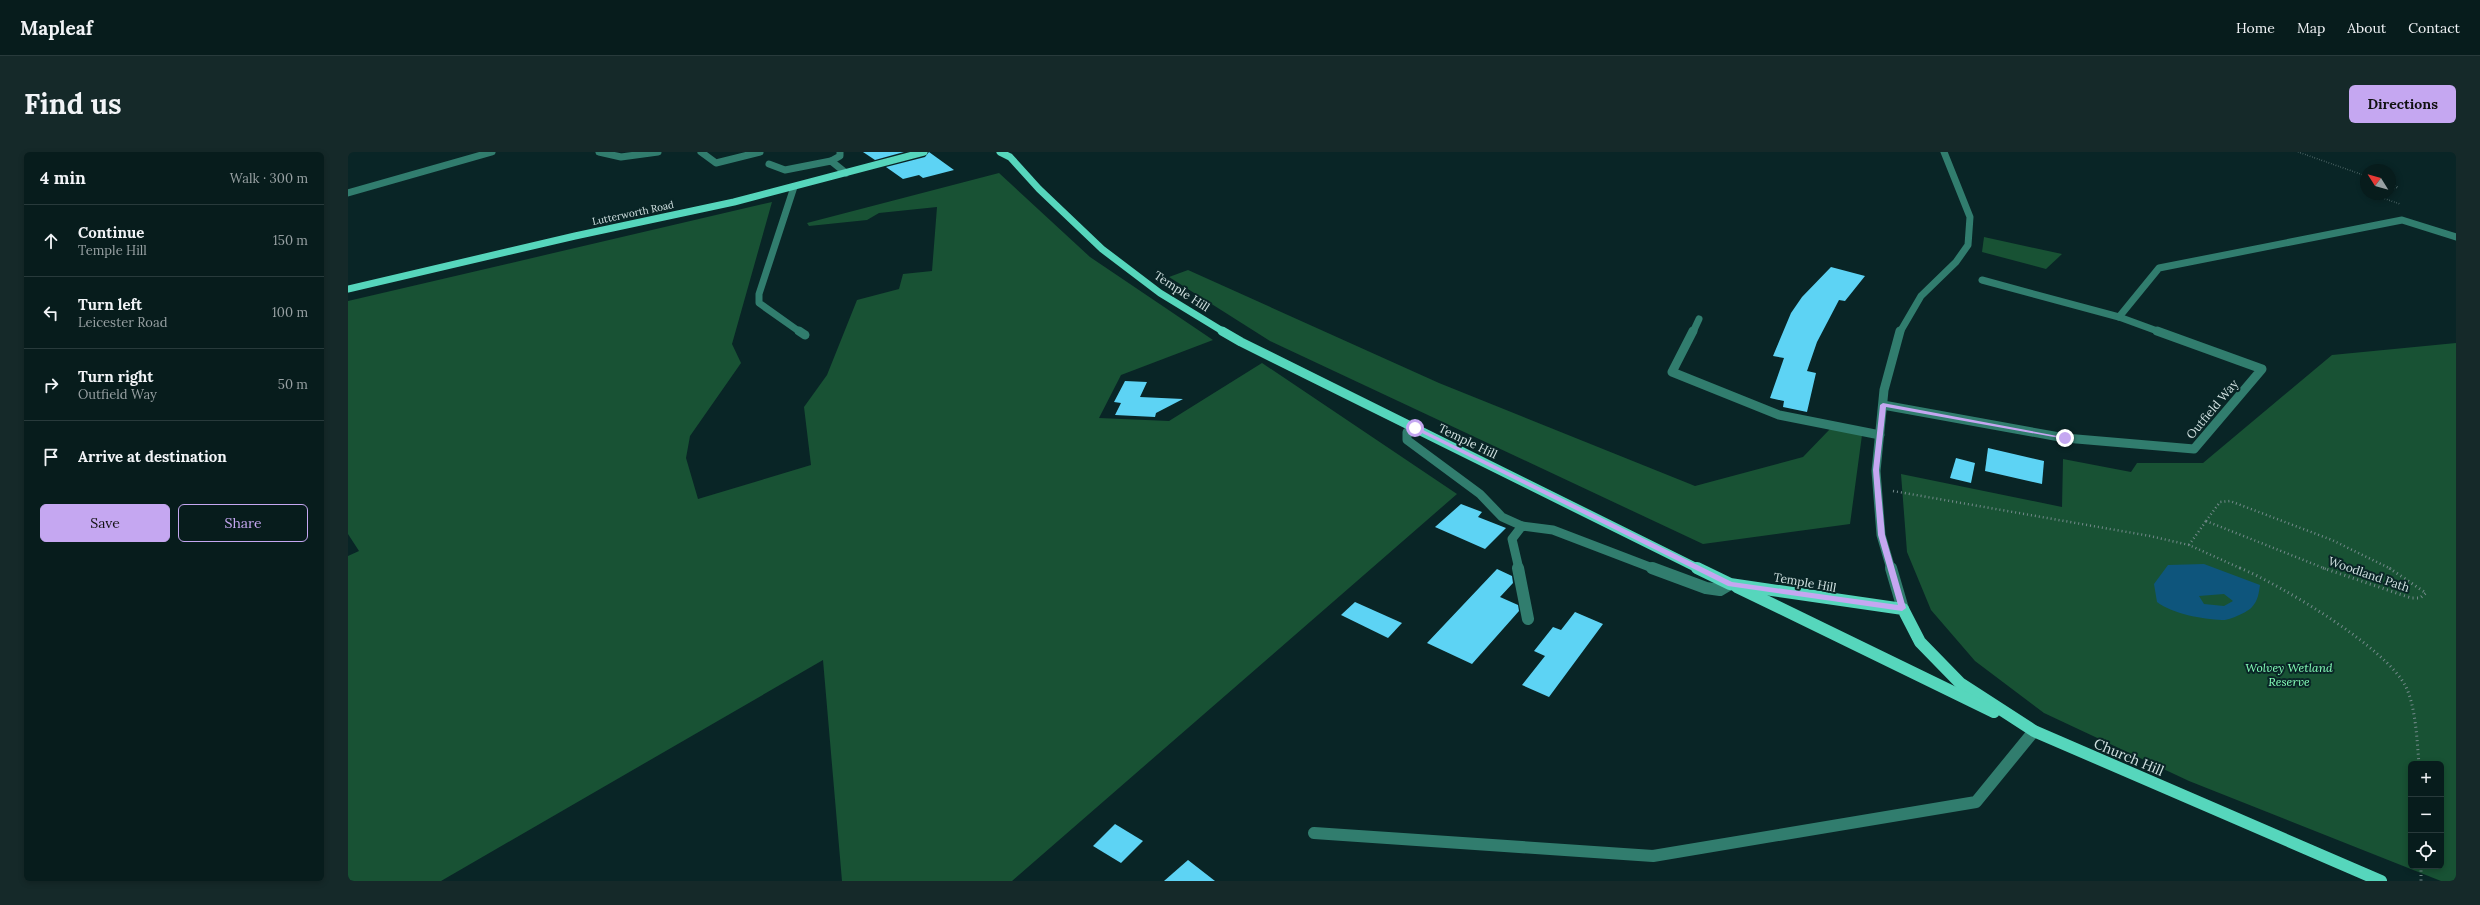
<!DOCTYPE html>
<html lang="en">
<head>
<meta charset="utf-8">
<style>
	body { margin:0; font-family:Lora,serif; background:#152929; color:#f1f3f6 }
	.controls { position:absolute; right:12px; bottom:12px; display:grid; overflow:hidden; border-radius:6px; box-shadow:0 2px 6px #0003 }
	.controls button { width:36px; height:36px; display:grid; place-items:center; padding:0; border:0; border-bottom:1px solid #283a3b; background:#071c1c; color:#f1f3f6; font:20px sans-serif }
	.compass { position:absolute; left:2012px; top:12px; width:36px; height:36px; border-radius:50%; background:#071c1c; box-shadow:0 2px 6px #0003; rotate:307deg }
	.stop { position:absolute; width:12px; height:12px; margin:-9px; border:3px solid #c5a7f1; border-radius:50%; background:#fff }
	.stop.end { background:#c5a7f1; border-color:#fff; box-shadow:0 1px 4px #0008 }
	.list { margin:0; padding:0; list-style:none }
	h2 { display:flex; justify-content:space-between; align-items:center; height:52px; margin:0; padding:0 16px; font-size:17px }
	h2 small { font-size:13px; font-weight:400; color:#98a1a3 }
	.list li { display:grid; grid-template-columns:26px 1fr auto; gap:12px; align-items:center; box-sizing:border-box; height:72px; padding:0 16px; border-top:1px solid #283a3b }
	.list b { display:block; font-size:15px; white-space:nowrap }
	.list p { margin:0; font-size:13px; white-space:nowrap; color:#98a1a3 }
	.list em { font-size:13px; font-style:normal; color:#98a1a3 }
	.actions { display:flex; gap:8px; padding:12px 16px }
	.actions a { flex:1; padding:9px 0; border:1px solid #c5a7f1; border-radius:6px; text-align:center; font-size:14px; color:#c5a7f1 }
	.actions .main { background:#c5a7f1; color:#111 }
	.icon { flex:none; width:22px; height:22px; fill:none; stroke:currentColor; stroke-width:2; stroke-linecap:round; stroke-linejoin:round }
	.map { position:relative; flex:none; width:2108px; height:729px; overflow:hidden; border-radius:6px }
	header { display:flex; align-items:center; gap:24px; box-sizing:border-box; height:56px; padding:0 20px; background:#071c1c; border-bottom:1px solid #283a3b }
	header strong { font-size:19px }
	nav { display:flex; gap:22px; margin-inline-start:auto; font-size:14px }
	.intro { display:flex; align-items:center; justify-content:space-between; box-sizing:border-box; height:96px; padding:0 24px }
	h1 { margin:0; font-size:28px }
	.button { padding:10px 18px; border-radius:6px; background:#c5a7f1; color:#111; font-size:14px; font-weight:700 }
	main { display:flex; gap:24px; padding:0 24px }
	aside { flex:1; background:#071c1c; border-radius:6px; box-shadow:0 2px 6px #0003 }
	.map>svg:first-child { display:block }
	.green { fill:#185234; fill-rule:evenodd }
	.water { fill:#0e557c; fill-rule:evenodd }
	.building { fill:#5dd3f4 }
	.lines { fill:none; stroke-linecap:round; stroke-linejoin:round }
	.path-far2 { stroke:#748a8b; stroke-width:1.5; stroke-dasharray:0.5 2; stroke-linecap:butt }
	.path-far1 { stroke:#748a8b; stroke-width:2.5; stroke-dasharray:1 3; stroke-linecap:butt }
	.path { stroke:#748a8b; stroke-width:3; stroke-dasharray:1 3.5; stroke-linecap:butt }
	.minor-far2 { stroke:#317d6e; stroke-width:7 }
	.minor-far1 { stroke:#317d6e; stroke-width:9 }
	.minor { stroke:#317d6e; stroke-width:12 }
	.major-far2 { stroke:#56d6bc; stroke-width:7 }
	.major-far1 { stroke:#56d6bc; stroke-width:9 }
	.major { stroke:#56d6bc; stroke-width:12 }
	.route { fill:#c5a7f1 }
	.labels { text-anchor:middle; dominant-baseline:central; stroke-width:4; stroke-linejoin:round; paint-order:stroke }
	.far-street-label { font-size:10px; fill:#d2e2e2; stroke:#092526 }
	.street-label { font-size:12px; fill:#d2e2e2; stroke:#092526 }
	.park-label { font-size:12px; font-style:italic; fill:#86feb9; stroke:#092526 }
	.near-street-label { font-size:14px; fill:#d2e2e2; stroke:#092526 }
</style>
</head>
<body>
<header>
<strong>Mapleaf</strong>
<nav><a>Home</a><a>Map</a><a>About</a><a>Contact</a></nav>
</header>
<div class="intro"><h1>Find us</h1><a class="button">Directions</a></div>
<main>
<aside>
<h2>4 min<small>Walk · 300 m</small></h2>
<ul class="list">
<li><svg class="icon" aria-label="ahead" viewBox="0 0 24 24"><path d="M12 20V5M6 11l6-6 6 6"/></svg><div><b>Continue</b><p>Temple Hill</p></div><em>150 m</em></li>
<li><svg class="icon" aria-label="left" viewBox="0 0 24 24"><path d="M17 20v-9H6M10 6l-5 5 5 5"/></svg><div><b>Turn left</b><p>Leicester Road</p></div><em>100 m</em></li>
<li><svg class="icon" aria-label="right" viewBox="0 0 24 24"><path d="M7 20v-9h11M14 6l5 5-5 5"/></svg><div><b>Turn right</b><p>Outfield Way</p></div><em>50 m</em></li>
<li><svg class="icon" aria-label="arrive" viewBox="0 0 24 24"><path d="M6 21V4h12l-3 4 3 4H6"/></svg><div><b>Arrive at destination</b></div></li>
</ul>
<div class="actions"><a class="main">Save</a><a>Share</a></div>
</aside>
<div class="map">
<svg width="2108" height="729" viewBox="0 0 2108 729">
	<rect width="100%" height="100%" fill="#092526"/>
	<g class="green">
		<path d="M651,21L742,105L865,188L773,223L751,266L821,269L914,211L1109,342L664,729H494L475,508L93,729H0V404L11,399L0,382V149L424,50L384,192L393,211L342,284L338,306L350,347L463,313L456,255L479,223L509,148L551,137L555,122L584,119L589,55L531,61L519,68L461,74L459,71Z"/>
		<path d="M1636,85L1714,102L1698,117L1634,100Z"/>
		<path d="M840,118L1091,231L1347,334L1455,305L1482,277L1514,283L1502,372L1355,392L922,189L821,125Z"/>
		<path d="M2108,191V729H2093L1841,629L1696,561L1627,509L1583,458L1559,400L1553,322L1714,355L1715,307L1783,320L1789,311H1855L1984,203ZM2063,612H2093V714H2063Z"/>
	</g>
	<path class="water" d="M1856,412L1912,433C1911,440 1910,449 1904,455C1900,460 1880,469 1874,468C1854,467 1825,462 1809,450L1806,432L1820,413ZM1876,442L1885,449L1876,454L1856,452L1851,444Z"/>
	<g class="building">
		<path d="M515,0H556L527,8Z"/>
		<path d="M581,0L606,18L575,26L571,23L555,27L538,15L577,5Z"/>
		<path d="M1483,115L1517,124L1497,149L1491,148L1469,190L1459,219L1468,221L1459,260L1435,255L1436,249L1422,246L1436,206L1425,204L1443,161L1454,145Z"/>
		<path d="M777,229L799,230L792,245L835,247L808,261L807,265L767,263L773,251L766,250Z"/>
		<path d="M1640,296L1696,309L1694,332L1637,319Z"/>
		<path d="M1608,306L1627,311L1623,331L1602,326Z"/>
		<path d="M1113,352L1134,360L1130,365L1158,376L1137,397L1087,375Z"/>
		<path d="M1149,417L1164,424L1165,431L1152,445L1170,453L1171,459L1124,512L1079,491Z"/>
		<path d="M1007,450L1054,471L1040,486L993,463Z"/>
		<path d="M1227,460L1255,472L1201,545L1174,533L1197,504L1186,499L1205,475L1213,478Z"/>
		<path d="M767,672L795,689L773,711L745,694Z"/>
		<path d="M840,708L867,729H816Z"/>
	</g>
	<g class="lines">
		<g class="path-far2">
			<path d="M1950,0L2018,24"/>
			<path d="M2042,32L2050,35L2042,38"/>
			<path d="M2033,42L2029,44L2052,52"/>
		</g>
		<g class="path-far1">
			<path d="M1545,339L1802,384L1841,393L1894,417"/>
			<path d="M1858,369L1978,417"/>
			<path d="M1858,369L1872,350L1882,349L1984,388L2043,417"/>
			<path d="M1841,393L1858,369"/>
		</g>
		<g class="path">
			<path d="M1892,416C1933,433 2039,496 2058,535C2068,556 2069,589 2071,612"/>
			<path d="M1975,416L2063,446H2072L2078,441L2041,416"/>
			<path d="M2073,714V729"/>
		</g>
		<g class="minor-far2">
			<path d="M251,0L273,5L310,0"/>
			<path d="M353,0L368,11L412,0"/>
			<path d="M483,9L492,4V0"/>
			<path d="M421,12L437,18L483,9L498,21"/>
			<path d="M446,35L411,142V151L452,180"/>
			<path d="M0,41L144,0"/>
			<path d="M1634,128L1771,165L1812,180"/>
			<path d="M1771,165L1811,116L2054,68L2108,85"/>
			<path d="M1345,180L1351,167"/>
			<path d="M1552,180L1573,144L1608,110L1620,93L1622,65L1596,0"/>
		</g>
		<g class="minor-far1">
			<path d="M451,179L457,183"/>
			<path d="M1345,179L1324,220L1431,263L1532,283"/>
			<path d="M1535,253L1717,286L1846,297L1914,217L1809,179"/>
			<path d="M1067,276L1059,280V288L1132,342L1154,365L1174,374"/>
			<path d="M1171,417L1164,387L1174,374L1205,378L1307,417"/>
			<path d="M1543,417L1533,383L1528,319L1536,238L1552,179"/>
		</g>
		<g class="minor">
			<path d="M1170,416L1180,467"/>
			<path d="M1304,416L1358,436L1372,438L1382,432"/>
			<path d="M1543,416L1555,457"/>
			<path d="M966,681L1305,704L1628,650L1686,579"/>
		</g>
		<g class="major-far2">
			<path d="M652,0L662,5L691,37L754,97L812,141L876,180"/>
			<path d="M0,137L227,84L386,50L576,0"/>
		</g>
		<path class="major-far1" d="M874,179L893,190L1351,417"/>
		<g class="major">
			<path d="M1349,416L1382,432L1555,457L1572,490L1612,531L1686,579L2033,729"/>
			<path d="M1389,435L1646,560"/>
		</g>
	</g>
	<path class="route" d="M1535,251L1720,286L1717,287L1538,255L1531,318L1537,383L1558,456L1554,459L1380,434L1064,276L1069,275L1384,430L1550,453L1530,383L1525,318L1532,253Z"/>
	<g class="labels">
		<g class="far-street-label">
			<text transform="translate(285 61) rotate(-12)">Lutterworth Road</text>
		</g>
		<g class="street-label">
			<text transform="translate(834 139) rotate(33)">Temple Hill</text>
			<text transform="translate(1864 257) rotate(-50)">Outfield Way</text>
			<text transform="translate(1120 289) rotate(26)">Temple Hill</text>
			<text transform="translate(2021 422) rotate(19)">Woodland Path</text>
			<text transform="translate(1457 430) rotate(10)">Temple Hill</text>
		</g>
		<g class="park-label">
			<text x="1941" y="515">Wolvey Wetland<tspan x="1941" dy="14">Reserve</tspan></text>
		</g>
		<g class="near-street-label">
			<text transform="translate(1781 605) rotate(23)">Church Hill</text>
		</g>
	</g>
</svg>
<div class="controls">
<button>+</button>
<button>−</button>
<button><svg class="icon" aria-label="locate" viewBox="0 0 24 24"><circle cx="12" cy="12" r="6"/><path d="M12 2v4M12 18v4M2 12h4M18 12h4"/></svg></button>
</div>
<svg class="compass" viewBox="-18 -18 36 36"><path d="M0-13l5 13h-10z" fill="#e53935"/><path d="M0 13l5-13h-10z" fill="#98a1a3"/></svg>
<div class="stop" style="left:1067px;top:276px"></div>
<div class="stop end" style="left:1717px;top:286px"></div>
</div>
</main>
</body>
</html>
